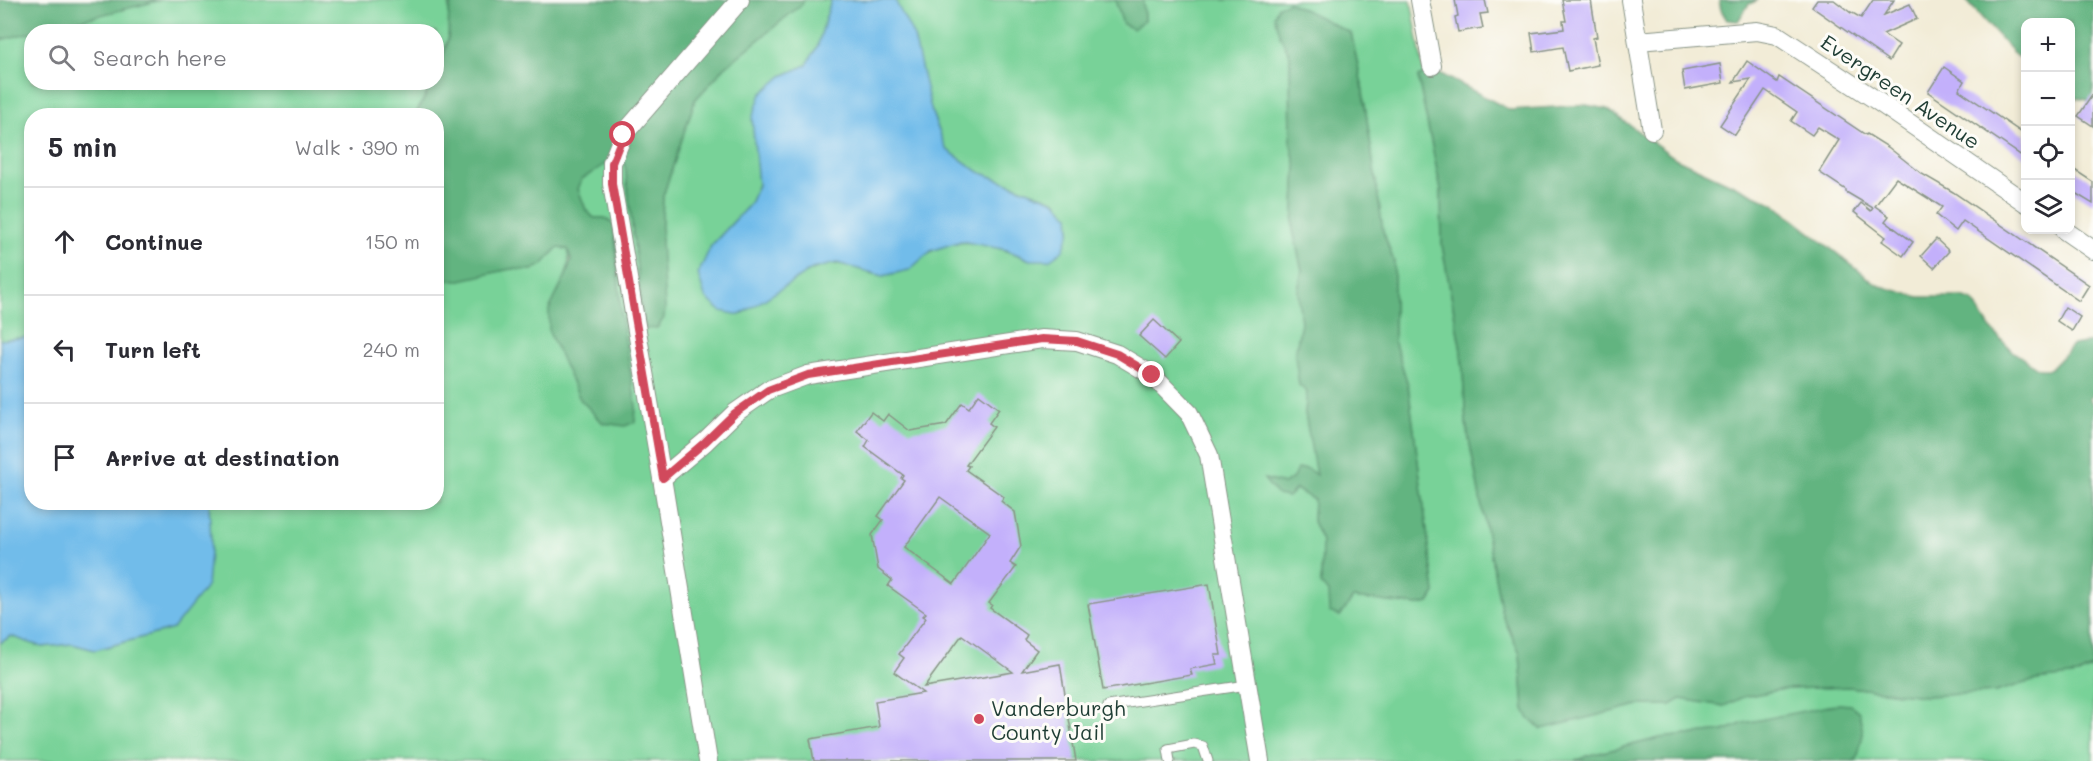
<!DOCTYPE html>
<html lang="en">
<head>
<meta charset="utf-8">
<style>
	body { margin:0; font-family:Mali,sans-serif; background:#f2f2f3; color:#2b2b33 }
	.controls { position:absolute; right:18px; top:18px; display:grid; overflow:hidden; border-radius:12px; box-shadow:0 3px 9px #0003 }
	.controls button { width:54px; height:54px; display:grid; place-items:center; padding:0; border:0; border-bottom:2px solid #e1e1e2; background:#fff; color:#2b2b33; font:30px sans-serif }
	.stop { position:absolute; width:18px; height:18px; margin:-14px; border:4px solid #d1495b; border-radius:50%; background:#fff }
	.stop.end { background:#d1495b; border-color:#fff; box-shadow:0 2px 6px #0008 }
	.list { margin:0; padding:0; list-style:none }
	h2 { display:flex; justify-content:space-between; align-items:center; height:78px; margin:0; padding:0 24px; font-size:26px }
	h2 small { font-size:20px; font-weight:400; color:#7c7c81 }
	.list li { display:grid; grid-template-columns:39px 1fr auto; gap:18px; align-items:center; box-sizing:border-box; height:108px; padding:0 24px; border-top:2px solid #e1e1e2 }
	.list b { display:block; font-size:22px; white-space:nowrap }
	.list em { font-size:20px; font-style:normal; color:#7c7c81 }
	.icon { flex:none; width:33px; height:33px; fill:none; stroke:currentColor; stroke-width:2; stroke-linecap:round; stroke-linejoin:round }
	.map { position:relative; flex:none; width:2093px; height:761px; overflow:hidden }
	.search { position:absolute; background:#fff; box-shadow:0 3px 9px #0003; left:24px; top:24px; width:420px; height:66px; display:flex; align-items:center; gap:15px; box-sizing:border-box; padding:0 21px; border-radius:24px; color:#7c7c81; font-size:22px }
	.panel { position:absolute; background:#fff; box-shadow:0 3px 9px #0003; left:24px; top:108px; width:420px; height:402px; border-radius:24px }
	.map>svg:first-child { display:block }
	.green { fill:#78d298; stroke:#4c8866; stroke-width:1.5; fill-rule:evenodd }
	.forest { fill:#62b480; stroke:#40785a; stroke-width:1.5 }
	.water { fill:#71bcea; stroke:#487c8f; stroke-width:1.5 }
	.building { fill:#c3b0fb; fill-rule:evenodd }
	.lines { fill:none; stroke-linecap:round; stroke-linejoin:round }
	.lane-casing { stroke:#889486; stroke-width:11 }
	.street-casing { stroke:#889486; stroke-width:20 }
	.lane { stroke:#fff; stroke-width:9 }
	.street { stroke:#fff; stroke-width:18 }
	.route { stroke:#d1495b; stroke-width:8 }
	.poi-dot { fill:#d1495b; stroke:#fdfcf7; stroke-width:2 }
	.labels { text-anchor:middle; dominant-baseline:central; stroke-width:6; stroke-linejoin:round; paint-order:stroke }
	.street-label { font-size:21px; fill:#1f3d34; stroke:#fdfcf7 }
	.poi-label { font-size:21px; fill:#1f3d34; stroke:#fdfcf7; text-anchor:start }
</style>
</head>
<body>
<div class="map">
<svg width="2093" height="761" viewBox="0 0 2093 761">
	<rect width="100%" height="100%" fill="#fdfcf7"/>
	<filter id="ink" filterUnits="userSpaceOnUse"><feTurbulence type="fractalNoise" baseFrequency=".0167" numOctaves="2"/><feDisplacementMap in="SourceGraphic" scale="12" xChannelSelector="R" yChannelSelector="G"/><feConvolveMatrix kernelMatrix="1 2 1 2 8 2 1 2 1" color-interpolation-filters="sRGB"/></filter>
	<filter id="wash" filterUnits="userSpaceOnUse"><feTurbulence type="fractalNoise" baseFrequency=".008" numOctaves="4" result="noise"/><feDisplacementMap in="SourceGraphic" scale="24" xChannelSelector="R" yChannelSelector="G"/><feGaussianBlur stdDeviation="1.35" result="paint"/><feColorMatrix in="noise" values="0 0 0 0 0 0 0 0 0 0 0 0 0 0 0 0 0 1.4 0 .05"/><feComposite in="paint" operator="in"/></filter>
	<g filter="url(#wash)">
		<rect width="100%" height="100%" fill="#f2ecd7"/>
		<g class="green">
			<path d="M161,0H453L449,6L448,38L437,75L436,32H32V82L432,83L415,115L32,116L31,337L0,340V40L7,37Z"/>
			<path d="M804,0H831L818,45L807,65L782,76L757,162L758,184L750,204L711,246L740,315C764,300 809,264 836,264C852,263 869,277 885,275C908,272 912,265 929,253C959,232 1000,247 1030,260L1070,231L1069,215L1056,201L979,172L946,149L932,113L895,0H1115L1123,24L1144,21L1143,0H1411L1424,75L1418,78L1441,190L1442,245L1462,356L1466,423L1502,614L1520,654L1524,709L1542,729L1638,705H1671L1681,699L1724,706L1742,697L1784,689L1849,687L1925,696L1995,692L2036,680L2078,675L2093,668V761H1853L1857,758L1863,734L1859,712L1850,705L1744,723L1724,731L1660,738L1587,756L1575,761H0V643L11,636L42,647L72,644L95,650L173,629L209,521V503L436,502L437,277L456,280L510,269L532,270L542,265L557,248L568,249C573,271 558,291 549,310L621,314L616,236L605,218H594L586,210L578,189L582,178L619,156L625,164L643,319L661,241L663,196L695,100L725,67L802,4ZM1351,33L1362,85L1383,231L1394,262V341L1408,385L1435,593L1429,603L1418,605L1353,598L1340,616L1328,592L1321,583L1322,541L1313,521L1314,500L1296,489L1265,479L1284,484L1293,478L1317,476L1305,413L1307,391L1295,355L1301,323L1298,291L1302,270L1293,230L1296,166L1291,145L1290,55L1280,36Z"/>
		</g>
		<g class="forest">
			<path d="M0,0H161L0,40Z"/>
			<path d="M453,0H804L802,4L725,67L695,100L663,196L661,241L665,307L664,318L657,328L646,329L643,319L625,164L618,156L582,179L578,189L586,210L594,218H605L614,225L621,314L636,406L635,422L625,426L603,423L580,399L549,332V310L568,271L571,260L568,249L557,248L542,265L532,270L510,269L456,281L437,277L436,116H415L432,83L436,82C437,68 445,54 448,39C450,26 446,12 453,0Z"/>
			<path d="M1115,0H1143L1144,21L1133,29L1123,24Z"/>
			<path d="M1719,0H1758L1749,4L1738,21L1727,20L1721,10Z"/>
			<path d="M1966,0H2093V101L2076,98L2071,103L2070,22H2026L2025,60L2016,56Z"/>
			<path d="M1289,2L1351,33L1362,85L1383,231L1394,262V341L1408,385L1435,593L1429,603L1418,605L1353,598L1340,616L1329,612L1328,592L1321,584L1322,541L1313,521L1314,500L1296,489L1288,497L1277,495L1264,479L1284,484L1293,478L1297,469H1308L1316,475L1305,413L1307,392L1299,385L1295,355L1301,323L1298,291L1302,270L1293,230L1296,166L1291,145L1290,55L1280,36L1274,16L1278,6Z"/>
			<path d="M1428,72L1439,73L1510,110L1586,105L1607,109L1675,158L1774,204L1877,285L1919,297H1962L1973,301L1990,328L2012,351L2039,369H2050L2073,345L2093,342V396L2089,398L2093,405V667L2078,675L2036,680L1995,692L1925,696L1849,687L1784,689L1743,697L1724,706L1681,699L1671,705H1638L1542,729L1529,719L1524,709L1520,654L1502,614L1466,423L1462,356L1442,245L1441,190L1418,77Z"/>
			<path d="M1839,704L1850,705L1859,712L1863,734L1857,759L1853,761H1575L1587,756L1660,738L1724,731L1744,723Z"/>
		</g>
		<g class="water">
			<path d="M831,0H895L914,37L932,113L946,149L979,172L1055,201L1069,215L1070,231L1063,250L1049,260H1030L1007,250L961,241L931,251L909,270L883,276L837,263L812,269L740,315L721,311L705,297L698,274L711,246L750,204L758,185L752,118L761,94L782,76L807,65L818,45Z"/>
			<path d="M31,337L32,502L209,503L211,541L207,586L173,629L95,650L72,644L42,647L11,636L0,643V340Z"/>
		</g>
		<g id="blocks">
			<g class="building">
				<path d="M1455,0H1485L1488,13L1480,14L1483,28L1458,32L1455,17L1458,16Z"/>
				<path d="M1562,0H1591L1597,37L1593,38L1598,65L1568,71L1563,47L1534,52L1531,33L1564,29L1563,21H1566Z"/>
				<path d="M1817,0H1834L1851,13V12L1861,18L1873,0H1894L1884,15L1910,4L1917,19L1883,34L1899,45L1889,61L1812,7Z"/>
				<path d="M1747,61L1777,82L1779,77L1866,135L1867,134L1888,147L1922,174L1953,192L2089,285L2079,301L1963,221L1956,231L1936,215L1942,207L1896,178L1875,206L1889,216L1885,221L1913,242L1903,256L1882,241L1886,237L1854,212L1861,203L1871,211L1873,208L1846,192V190L1819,172L1839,140L1818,127L1812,135L1791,121L1797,112L1765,90L1735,135L1720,125L1751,79L1733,82Z"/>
				<path d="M1720,64L1723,83L1685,90L1682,71Z"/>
				<path d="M1944,67L1964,81L1959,90L2025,135V158L1928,92Z"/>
				<path d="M2093,94V126L2078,116Z"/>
				<path d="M2070,167L2093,182V204L2070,190Z"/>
				<path d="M1936,239L1949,251L1934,268L1921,256Z"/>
				<path d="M2065,307L2080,317L2072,331L2057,321Z"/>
				<path d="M1154,320L1179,343L1165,359L1139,336Z"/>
				<path d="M979,394L999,409L989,423L994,427L966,465L969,466L966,470L1004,497L1001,501L1015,512L1021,546L1010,563L1016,567L989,603L992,605L990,608L1027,635L1024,640L1037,650L1022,671L1060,664L1076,761H814L810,739L879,727L875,701L923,693L894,672L904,658L899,654L926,618L923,616L926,613L888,586L892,580L878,569L872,535L883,520L878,516L904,480L901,478L903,475L865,447L869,440L857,431L871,412L883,421L888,414L910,431L946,425L962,403L969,408ZM940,497L990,533L954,584L904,547ZM962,635L1013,672L924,687Z"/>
				<path d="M1209,584L1221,655H1215L1217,664L1190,669L1192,675L1103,690L1088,604Z"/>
			</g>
		</g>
	</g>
	<g filter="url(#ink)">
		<use href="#blocks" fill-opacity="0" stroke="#889486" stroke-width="1.5"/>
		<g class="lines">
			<defs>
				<g id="lane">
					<path d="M1108,706L1247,685"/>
					<path d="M1170,761L1168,749L1194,744L1203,746L1208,761"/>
				</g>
				<g id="street">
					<path d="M1420,0L1432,66"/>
					<path d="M1631,0L1652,130"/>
					<path d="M1638,41L1757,31L1777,35L1873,98L2026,203"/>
					<path d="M2064,230L2093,250"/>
					<path d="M662,478L705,442L735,413L768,390L808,375L1042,339L1077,341L1117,354L1152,375L1189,413L1209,455L1260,761"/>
					<path d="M708,761L662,478L612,184V163L623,135L740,0"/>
				</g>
			</defs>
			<use href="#lane" class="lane-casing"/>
			<use href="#street" class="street-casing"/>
			<use href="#lane" class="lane"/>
			<use href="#street" class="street"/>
		</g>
	</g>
	<g class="lines" filter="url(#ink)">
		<path class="route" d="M623,135L612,163V184L663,478L705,442L735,413L768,390L808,375L1042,339L1077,341L1117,354L1152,375"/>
	</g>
	<circle class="poi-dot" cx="979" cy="719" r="6"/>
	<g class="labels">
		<g class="street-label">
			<text transform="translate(1901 91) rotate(34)">Evergreen Avenue</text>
		</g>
		<g class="poi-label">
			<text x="991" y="707">Vanderburgh<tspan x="991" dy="24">County Jail</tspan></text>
		</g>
	</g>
</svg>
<div class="controls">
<button>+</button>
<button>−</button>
<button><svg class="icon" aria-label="locate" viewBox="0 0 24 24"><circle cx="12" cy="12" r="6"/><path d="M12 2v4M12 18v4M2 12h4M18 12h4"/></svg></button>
<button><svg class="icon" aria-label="layers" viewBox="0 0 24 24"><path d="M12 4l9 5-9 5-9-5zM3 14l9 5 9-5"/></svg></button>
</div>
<div class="stop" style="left:623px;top:135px"></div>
<div class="stop end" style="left:1152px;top:375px"></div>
<div class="search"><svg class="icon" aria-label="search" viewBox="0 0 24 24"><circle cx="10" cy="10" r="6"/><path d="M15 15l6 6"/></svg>Search here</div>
<section class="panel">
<h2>5 min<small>Walk · 390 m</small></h2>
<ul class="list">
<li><svg class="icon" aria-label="ahead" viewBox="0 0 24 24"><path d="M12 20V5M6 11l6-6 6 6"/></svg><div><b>Continue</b></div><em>150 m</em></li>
<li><svg class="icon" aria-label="left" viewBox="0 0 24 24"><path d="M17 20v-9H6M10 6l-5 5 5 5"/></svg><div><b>Turn left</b></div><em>240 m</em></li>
<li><svg class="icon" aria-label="arrive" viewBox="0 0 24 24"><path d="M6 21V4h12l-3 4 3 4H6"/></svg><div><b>Arrive at destination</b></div></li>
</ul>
</section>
</div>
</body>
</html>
